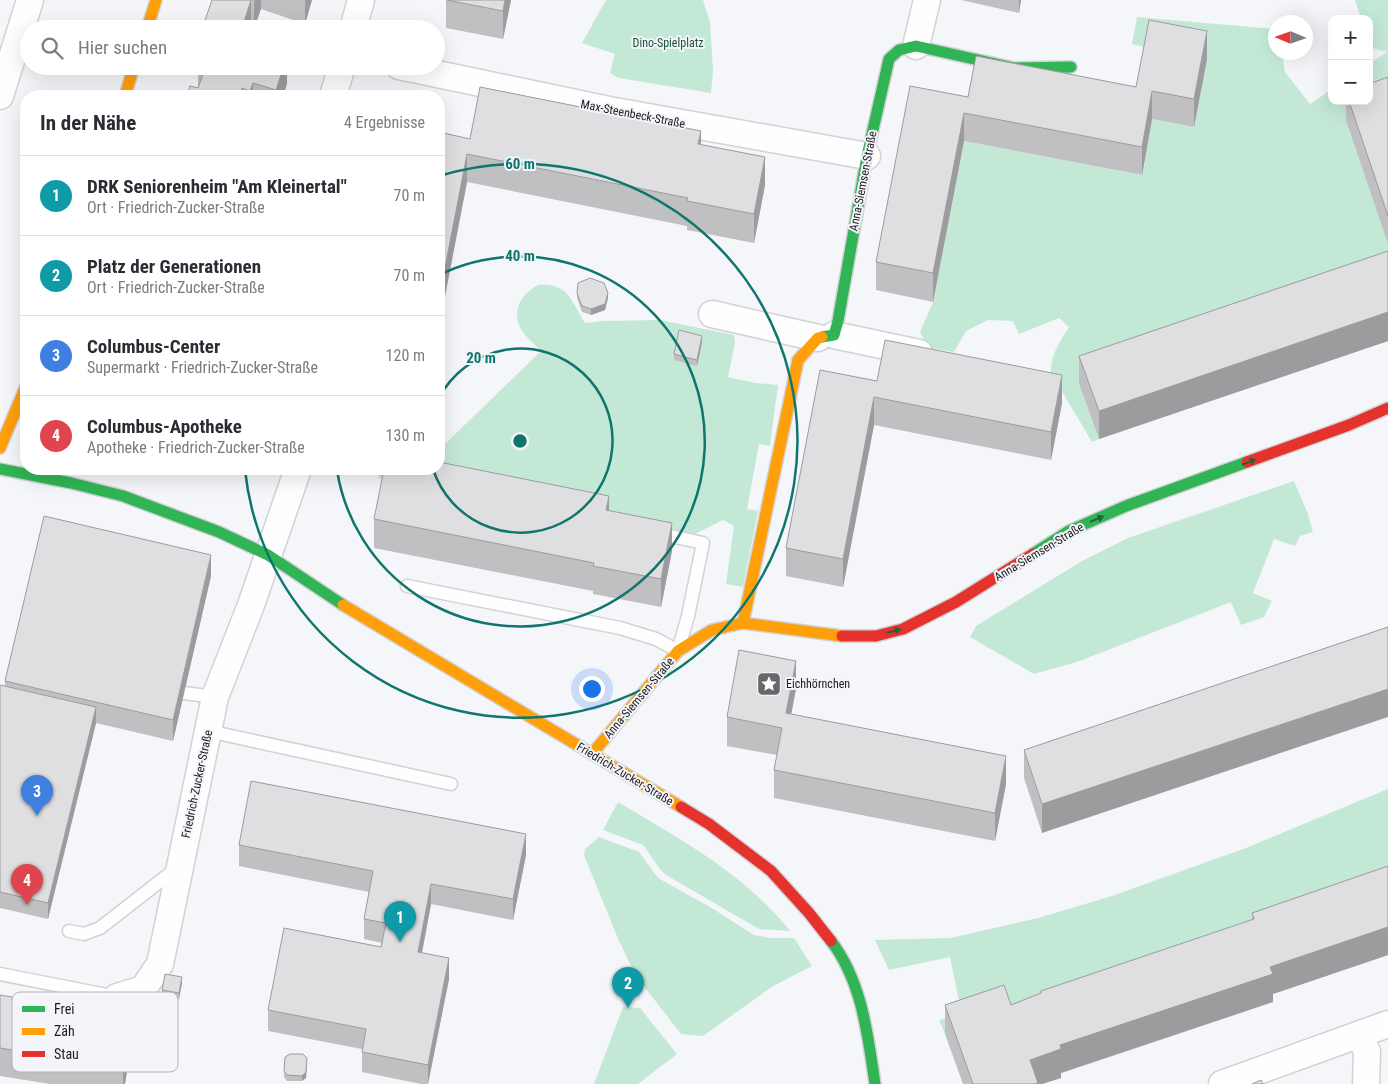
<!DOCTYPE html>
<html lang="de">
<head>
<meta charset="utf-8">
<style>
	body { margin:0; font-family:"Roboto Condensed",sans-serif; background:#f7f7f7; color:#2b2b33 }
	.controls { position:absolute; right:15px; top:15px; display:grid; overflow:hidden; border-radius:10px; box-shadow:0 5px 20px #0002 }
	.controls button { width:45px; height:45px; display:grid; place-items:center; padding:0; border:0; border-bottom:1px solid #e1e1e2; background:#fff; color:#2b2b33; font:25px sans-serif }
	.compass { position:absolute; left:1268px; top:15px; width:45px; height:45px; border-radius:50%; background:#fff; box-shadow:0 5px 20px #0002; rotate:272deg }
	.you { position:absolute; left:591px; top:688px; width:18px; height:18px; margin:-12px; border:4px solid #fff; border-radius:50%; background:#1a73e8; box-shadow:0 0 0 8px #1a73e833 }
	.badge { display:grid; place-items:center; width:32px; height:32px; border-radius:50%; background:#0f766e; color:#fff; font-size:16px; font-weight:700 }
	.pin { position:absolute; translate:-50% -41px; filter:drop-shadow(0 1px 2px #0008) }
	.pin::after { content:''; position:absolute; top:26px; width:18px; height:15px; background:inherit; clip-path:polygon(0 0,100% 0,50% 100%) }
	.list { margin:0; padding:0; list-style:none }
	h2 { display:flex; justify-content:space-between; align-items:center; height:65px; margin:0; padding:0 20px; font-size:21px }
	h2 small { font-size:16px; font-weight:400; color:#7c7c81 }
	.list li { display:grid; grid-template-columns:32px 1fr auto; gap:15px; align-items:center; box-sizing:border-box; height:80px; padding:0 20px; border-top:1px solid #e1e1e2 }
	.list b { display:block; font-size:19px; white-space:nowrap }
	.list p { margin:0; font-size:16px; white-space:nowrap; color:#7c7c81 }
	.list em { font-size:16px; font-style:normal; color:#7c7c81 }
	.icon { flex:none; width:28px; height:28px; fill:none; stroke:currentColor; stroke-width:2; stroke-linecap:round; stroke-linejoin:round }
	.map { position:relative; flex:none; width:1388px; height:1084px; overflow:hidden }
	.search { position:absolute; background:#fff; box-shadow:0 5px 20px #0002; left:20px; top:20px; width:425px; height:55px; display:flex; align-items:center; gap:12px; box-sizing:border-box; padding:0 18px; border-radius:28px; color:#7c7c81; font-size:19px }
	.panel { position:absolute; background:#fff; box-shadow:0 5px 20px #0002; left:20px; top:90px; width:425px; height:385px; border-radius:20px }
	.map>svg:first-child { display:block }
	.green { fill:#c4e8d6 }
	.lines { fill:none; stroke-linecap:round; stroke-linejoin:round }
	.lane-casing { stroke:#d2d2d4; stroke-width:15 }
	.street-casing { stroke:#d2d2d4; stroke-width:29 }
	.fast-casing { stroke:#d2d2d4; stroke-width:14 }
	.slow-casing { stroke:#d2d2d4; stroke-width:14 }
	.jam-casing { stroke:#d2d2d4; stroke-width:14 }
	.lane { stroke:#fefefe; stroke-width:12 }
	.street { stroke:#fefefe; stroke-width:26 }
	.fast { stroke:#30b455; stroke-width:11 }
	.slow { stroke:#ff9f0a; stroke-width:11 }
	.jam { stroke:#e5322d; stroke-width:11 }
	.wall { fill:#c0c0c2 }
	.shaded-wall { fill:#9c9c9e }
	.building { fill:#dfdfe1; stroke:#9c9c9e }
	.oneway { fill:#256037 }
	.ring { fill:none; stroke:#0f766e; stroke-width:2.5 }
	.labels { text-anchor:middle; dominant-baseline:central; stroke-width:4; stroke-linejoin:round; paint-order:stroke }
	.park-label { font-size:12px; fill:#195237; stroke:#f4f5fa }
	.street-label { font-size:12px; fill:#1c1c1e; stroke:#f4f5fa }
	.poi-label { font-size:12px; fill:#1c1c1e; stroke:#f4f5fa; text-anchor:start }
	.key { fill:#f4f5fa; stroke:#b3b4b8; stroke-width:1 }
	.key-label { font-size:14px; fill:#1c1c1e }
	.centre { fill:#0f766e; stroke:#f4f5fa; stroke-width:2.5 }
	.ring-label { font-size:15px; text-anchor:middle; font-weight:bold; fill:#0f766e; stroke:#f4f5fa; stroke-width:4; stroke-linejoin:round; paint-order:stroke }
</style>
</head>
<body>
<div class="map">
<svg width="1388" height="1084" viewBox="0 0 1388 1084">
	<rect width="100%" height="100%" fill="#f5f6f9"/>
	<g class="green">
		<path d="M606,0H703L710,22L713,70L711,93L619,78L610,73L615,54L582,43Z"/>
		<path d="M1355,0H1388V280L1079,384L1099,439L1092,442L1051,373C1050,356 1060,341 1069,327L1059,318L1019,334L1013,321L988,320L966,331L954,352L929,348L920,332L933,302L964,141L1141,175L1152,119L1194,127L1149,48L1132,44L1137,17L1275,29L1276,52L1282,53L1285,72L1310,104L1332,89V101H1369V64L1387,52L1369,47V19H1361Z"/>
		<path d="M538,285C569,283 571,301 585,323L603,321L660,320L734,335L735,342L728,377L755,383L778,385L770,446L759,444L747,509L758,511L743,587L726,584L734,526L723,520L695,534L609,524L378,478L380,469H439V446L446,443L541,351C537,346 531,342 527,337C509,318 517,296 538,285Z"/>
		<path d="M1294,481L1308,514L1313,532L1300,536L1295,546L1274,539L1253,593L1272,601L1264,617L1241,625L1231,602L1077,662L1034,674L970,637L976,626L1082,561L1128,538Z"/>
		<path d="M1388,789V894L1004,1013L945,1034L939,1020L962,1015L950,957L889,970L875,940L951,938L1038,918L1112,896L1246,848Z"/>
		<path d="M618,802C680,839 745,874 790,931L759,929L666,875L660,869L643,845L603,830Z"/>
		<path d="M599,837L639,852L658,878L710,907L754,935L771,938H794L812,966L773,986L703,1036L681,1034L636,976L619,941L584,855L585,849Z"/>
		<path d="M623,1007L640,1008L677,1054L638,1084H594Z"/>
	</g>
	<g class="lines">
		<defs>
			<g id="lane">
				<path d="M407,586L620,628L656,639L678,651L688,616L703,543L656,533"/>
				<path d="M184,693L215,697"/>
				<path d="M208,731L451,784"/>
				<path d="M69,931L84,934L100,928L177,868"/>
				<path d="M0,974L117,997"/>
			</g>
			<g id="street">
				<path d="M353,29L361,0"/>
				<path d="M916,46L927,0"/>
				<path d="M399,66L609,110L867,156"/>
				<path d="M0,96L30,0"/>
				<path d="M333,96L342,66"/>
				<path d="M712,314L818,338"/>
				<path d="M834,335L919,353"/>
				<path d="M117,997L143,989L160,964L215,697L251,605L298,469"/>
				<path d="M1360,1034L1367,1052L1366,1084"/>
				<path d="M1222,1084L1388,1024"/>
			</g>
			<g id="fast">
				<path d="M822,337L834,335L838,321L867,156L889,59L899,50L916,46L1014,68L1071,67"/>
				<path d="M0,469L71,483L123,496L219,532L268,555L343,605"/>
				<path d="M1033,554L1069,531L1126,506L1247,462"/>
				<path d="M831,941C862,981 868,1036 875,1084"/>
			</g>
			<g id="slow">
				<path d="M147,29L156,0"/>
				<path d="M125,96L134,66"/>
				<path d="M0,448L26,386"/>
				<path d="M343,605L681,807"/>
				<path d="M743,623L798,360L818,338L822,337"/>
				<path d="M592,754L678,651L712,630L743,623L842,636"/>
			</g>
			<g id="jam">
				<path d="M1247,462L1349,425L1388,408"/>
				<path d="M842,636H876L903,629L956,602L1033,554"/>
				<path d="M681,807L709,824L771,871L809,913L831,941"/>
			</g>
		</defs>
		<use href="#lane" class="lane-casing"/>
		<use href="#street" class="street-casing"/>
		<use href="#fast" class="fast-casing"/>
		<use href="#slow" class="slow-casing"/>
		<use href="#jam" class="jam-casing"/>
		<use href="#lane" class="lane"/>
		<use href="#street" class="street"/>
		<use href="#fast" class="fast"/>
		<use href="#slow" class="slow"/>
		<use href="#jam" class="jam"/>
	</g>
	<g class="wall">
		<path d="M212,0H312L305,24L261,9L254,28L251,27V29H202Z"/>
		<path d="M446,0H511L503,39L446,28Z"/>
		<path d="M961,0H1021L1019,13Z"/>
		<path d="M1207,59L1194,127L1152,119L1142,175L964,141L933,302L876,290V262L968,97L1136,87Z"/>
		<path d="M198,66H287V84L283,96H187L198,88Z"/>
		<path d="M1388,77V244L1346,120V101H1369Z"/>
		<path d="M470,139L701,145L765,185L754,243L687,230V226L467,182L439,327Z"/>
		<path d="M1388,251V341L1099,439L1079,384V356Z"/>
		<path d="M577,293L608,298L605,310L591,315L582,312L577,298Z"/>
		<path d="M702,342L697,366L674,360V354Z"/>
		<path d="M877,381L1062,403L1051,460L874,425L843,587L786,576V548Z"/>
		<path d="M609,511L672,551L661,607L593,594V591L374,548V519Z"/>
		<path d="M211,576L173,741L96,723L48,919L0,908V685L5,686V681Z"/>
		<path d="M1388,627L1042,833L1024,778V750Z"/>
		<path d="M796,689L791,714L1006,784L995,841L774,798V770L777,755L727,746V717Z"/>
		<path d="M239,845L526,855L513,920L431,904L422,953L449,979L428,1084H421L362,1072V1049L268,1031V1010L381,947L382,943L364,939V919L369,892L239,866Z"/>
		<path d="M1388,866V955L1273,994V1002L1061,1073V1078L1042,1084H963L945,1034V1005H1011L1041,993V991L1252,920V913Z"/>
		<path d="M182,983L179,999L162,996V990Z"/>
		<path d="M0,995L131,1045L125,1084H50L0,1076Z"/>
		<path d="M307,1064L306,1078L302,1081H287L284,1077V1071Z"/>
	</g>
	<g class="shaded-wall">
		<path d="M251,0V29H244V22Z"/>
		<path d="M254,0H261V9L254,28Z"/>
		<path d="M305,0H312L305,24Z"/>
		<path d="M505,0H511L503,39V11Z"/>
		<path d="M1019,0H1021L1019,13Z"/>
		<path d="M1207,31V59L1194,127V99Z"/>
		<path d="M284,66H287V84L283,96H276V90Z"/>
		<path d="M253,83V96H250V91Z"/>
		<path d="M1152,91V119L1142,175V147Z"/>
		<path d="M964,113V141L933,302V273Z"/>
		<path d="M701,131V159L698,144Z"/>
		<path d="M467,154V182L439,327V299Z"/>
		<path d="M765,157V185L754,243V214Z"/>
		<path d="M608,293V298L605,310L591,315V309Z"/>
		<path d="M1388,312V341L1099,439V411Z"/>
		<path d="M702,336V342L697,366V360Z"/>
		<path d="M1062,375V403L1051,460V432Z"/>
		<path d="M874,397V425L843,587V559Z"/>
		<path d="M609,496V524L606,510Z"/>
		<path d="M672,523V551L661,607V579Z"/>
		<path d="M211,555V576L173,741V720Z"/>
		<path d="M796,661V689L786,741V713Z"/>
		<path d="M1388,689V717L1042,833V804Z"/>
		<path d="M96,707V723L48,919V903Z"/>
		<path d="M1006,756V784L995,841V813Z"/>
		<path d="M526,834V855L513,920V899Z"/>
		<path d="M431,884V904L418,973V952Z"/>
		<path d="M1388,927V955L1273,994V1002L1061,1073V1078L1042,1084H1030V1060L1060,1045L1270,967Z"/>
		<path d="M449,958V979L428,1084V1065Z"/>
		<path d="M182,977V983L179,999V993Z"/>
		<path d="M131,1017V1045L125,1084H123V1068Z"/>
		<path d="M307,1058L306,1078L302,1081V1076Z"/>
	</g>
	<g class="building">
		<path d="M212,0H251L244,22L247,23L246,29H202Z"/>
		<path d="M447,0H505L503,11Z"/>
		<path d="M1149,20L1207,31L1194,99L1152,91L1142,147L964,113L933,273L876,262L910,86L968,97L976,56L1136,87Z"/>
		<path d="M206,66H284L276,90L253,83L250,91L242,88L240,96H187L190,86L198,88Z"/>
		<path d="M1388,77V216L1349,101H1369V84Z"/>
		<path d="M480,87L701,131L698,144L765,157L754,214L687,201L688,198L467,154L439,299V132L470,139Z"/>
		<path d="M1388,251V312L1099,411L1079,356Z"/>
		<path d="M590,278L604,283L608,293L605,304L591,309L582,306L577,293L578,283Z"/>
		<path d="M679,330L702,336L697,360L674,354Z"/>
		<path d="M885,340L1062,375L1051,432L874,397L843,559L786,548L820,370L877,381Z"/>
		<path d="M439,462L609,496L606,510L672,523L661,579L593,566L594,563L374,519L384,469H439Z"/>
		<path d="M44,516L211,555L173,720L5,681Z"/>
		<path d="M1388,627V689L1042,804L1024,750Z"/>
		<path d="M739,650L796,661L786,713L1006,756L995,813L774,770L782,728L727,717Z"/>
		<path d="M0,685L96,707L48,903L0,892Z"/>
		<path d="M251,781L526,834L513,899L431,884L418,952L449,958L428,1065L362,1052L366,1029L268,1010L284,928L381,947L386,923L364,919L373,871L239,845Z"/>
		<path d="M1388,866V927L1270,967L1273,974L1060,1045L1061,1049L1030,1060L1038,1083L1034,1084H973L945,1005L1004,985L1011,1005L1041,993V991L1254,919L1252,913Z"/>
		<path d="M165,974L182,977L179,993L162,990Z"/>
		<path d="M0,995L131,1017L123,1068L0,1048Z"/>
		<path d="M290,1054H303L307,1058L306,1072L302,1076L287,1075L284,1071L285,1057Z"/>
		<path d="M1261,1080L1263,1084H1252Z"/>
	</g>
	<defs><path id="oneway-solid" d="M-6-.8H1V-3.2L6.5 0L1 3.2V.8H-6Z" transform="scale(1.25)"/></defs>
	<g class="oneway">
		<use href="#oneway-solid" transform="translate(1249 462) rotate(-20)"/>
		<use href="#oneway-solid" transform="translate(1097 519) rotate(-23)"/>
		<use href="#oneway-solid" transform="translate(894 631) rotate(-13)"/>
	</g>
	<g class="ring">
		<path d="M439 398A92 92 0 1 1 433 469"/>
		<path d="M439 275A185 185 0 1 1 337 470"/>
		<path d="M439 176A277 277 0 1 1 245 470"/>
	</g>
	<defs>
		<symbol id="sight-square" viewBox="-11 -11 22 22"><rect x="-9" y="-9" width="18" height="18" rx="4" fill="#68686b" stroke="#f4f5fa"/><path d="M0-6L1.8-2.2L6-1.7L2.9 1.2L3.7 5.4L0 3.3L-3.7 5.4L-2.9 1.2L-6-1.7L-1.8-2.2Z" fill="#fff"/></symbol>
	</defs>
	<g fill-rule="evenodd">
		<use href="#sight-square" x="755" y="670" width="28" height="28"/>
	</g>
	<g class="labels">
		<g class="park-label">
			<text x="668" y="43">Dino-Spielplatz</text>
		</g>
		<g class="street-label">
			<text transform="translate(633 114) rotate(11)">Max-Steenbeck-Straße</text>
			<text transform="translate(863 181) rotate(-79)">Anna-Siemsen-Straße</text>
			<text transform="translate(1039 552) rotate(-31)">Anna-Siemsen-Straße</text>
			<text transform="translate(639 698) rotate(-50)">Anna-Siemsen-Straße</text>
			<text transform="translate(625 774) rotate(31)">Friedrich-Zucker-Straße</text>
			<text transform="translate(197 784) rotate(-78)">Friedrich-Zucker-Straße</text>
		</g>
		<g class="poi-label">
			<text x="786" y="684">Eichhörnchen</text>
		</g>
	</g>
	<rect x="12" y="992" width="166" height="80" rx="8" class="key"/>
	<rect x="22" y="1006" width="23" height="6" fill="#30b455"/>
	<rect x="22" y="1028" width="23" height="7" fill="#ff9f0a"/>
	<rect x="22" y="1051" width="23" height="6" fill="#e5322d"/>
	<g class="key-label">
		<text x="54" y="1014">Frei</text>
		<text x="54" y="1036">Zäh</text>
		<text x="54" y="1059">Stau</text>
	</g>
	<circle cx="520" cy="441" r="8" class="centre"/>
	<g class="ring-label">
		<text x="520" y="169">60 m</text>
		<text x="520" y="261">40 m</text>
		<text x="481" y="363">20 m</text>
	</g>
</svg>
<div class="controls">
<button>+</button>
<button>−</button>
</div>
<svg class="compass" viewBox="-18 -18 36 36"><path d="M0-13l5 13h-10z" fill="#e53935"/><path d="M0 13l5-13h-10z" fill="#7c7c81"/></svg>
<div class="you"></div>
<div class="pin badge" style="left:400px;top:942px;background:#0f9aa8">1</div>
<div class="pin badge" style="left:628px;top:1008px;background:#0f9aa8">2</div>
<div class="pin badge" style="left:37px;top:816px;background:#3f7fe0">3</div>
<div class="pin badge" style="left:27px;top:905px;background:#e0444e">4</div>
<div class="search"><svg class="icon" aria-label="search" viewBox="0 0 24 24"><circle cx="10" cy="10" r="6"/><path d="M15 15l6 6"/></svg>Hier suchen</div>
<section class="panel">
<h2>In der Nähe<small>4 Ergebnisse</small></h2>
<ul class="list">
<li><span class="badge" style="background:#0f9aa8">1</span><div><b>DRK Seniorenheim &quot;Am Kleinertal&quot;</b><p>Ort · Friedrich-Zucker-Straße</p></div><em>70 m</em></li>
<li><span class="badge" style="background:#0f9aa8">2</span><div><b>Platz der Generationen</b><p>Ort · Friedrich-Zucker-Straße</p></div><em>70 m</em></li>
<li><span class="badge" style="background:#3f7fe0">3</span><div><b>Columbus-Center</b><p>Supermarkt · Friedrich-Zucker-Straße</p></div><em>120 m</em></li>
<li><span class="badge" style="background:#e0444e">4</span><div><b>Columbus-Apotheke</b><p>Apotheke · Friedrich-Zucker-Straße</p></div><em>130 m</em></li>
</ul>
</section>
</div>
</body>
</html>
